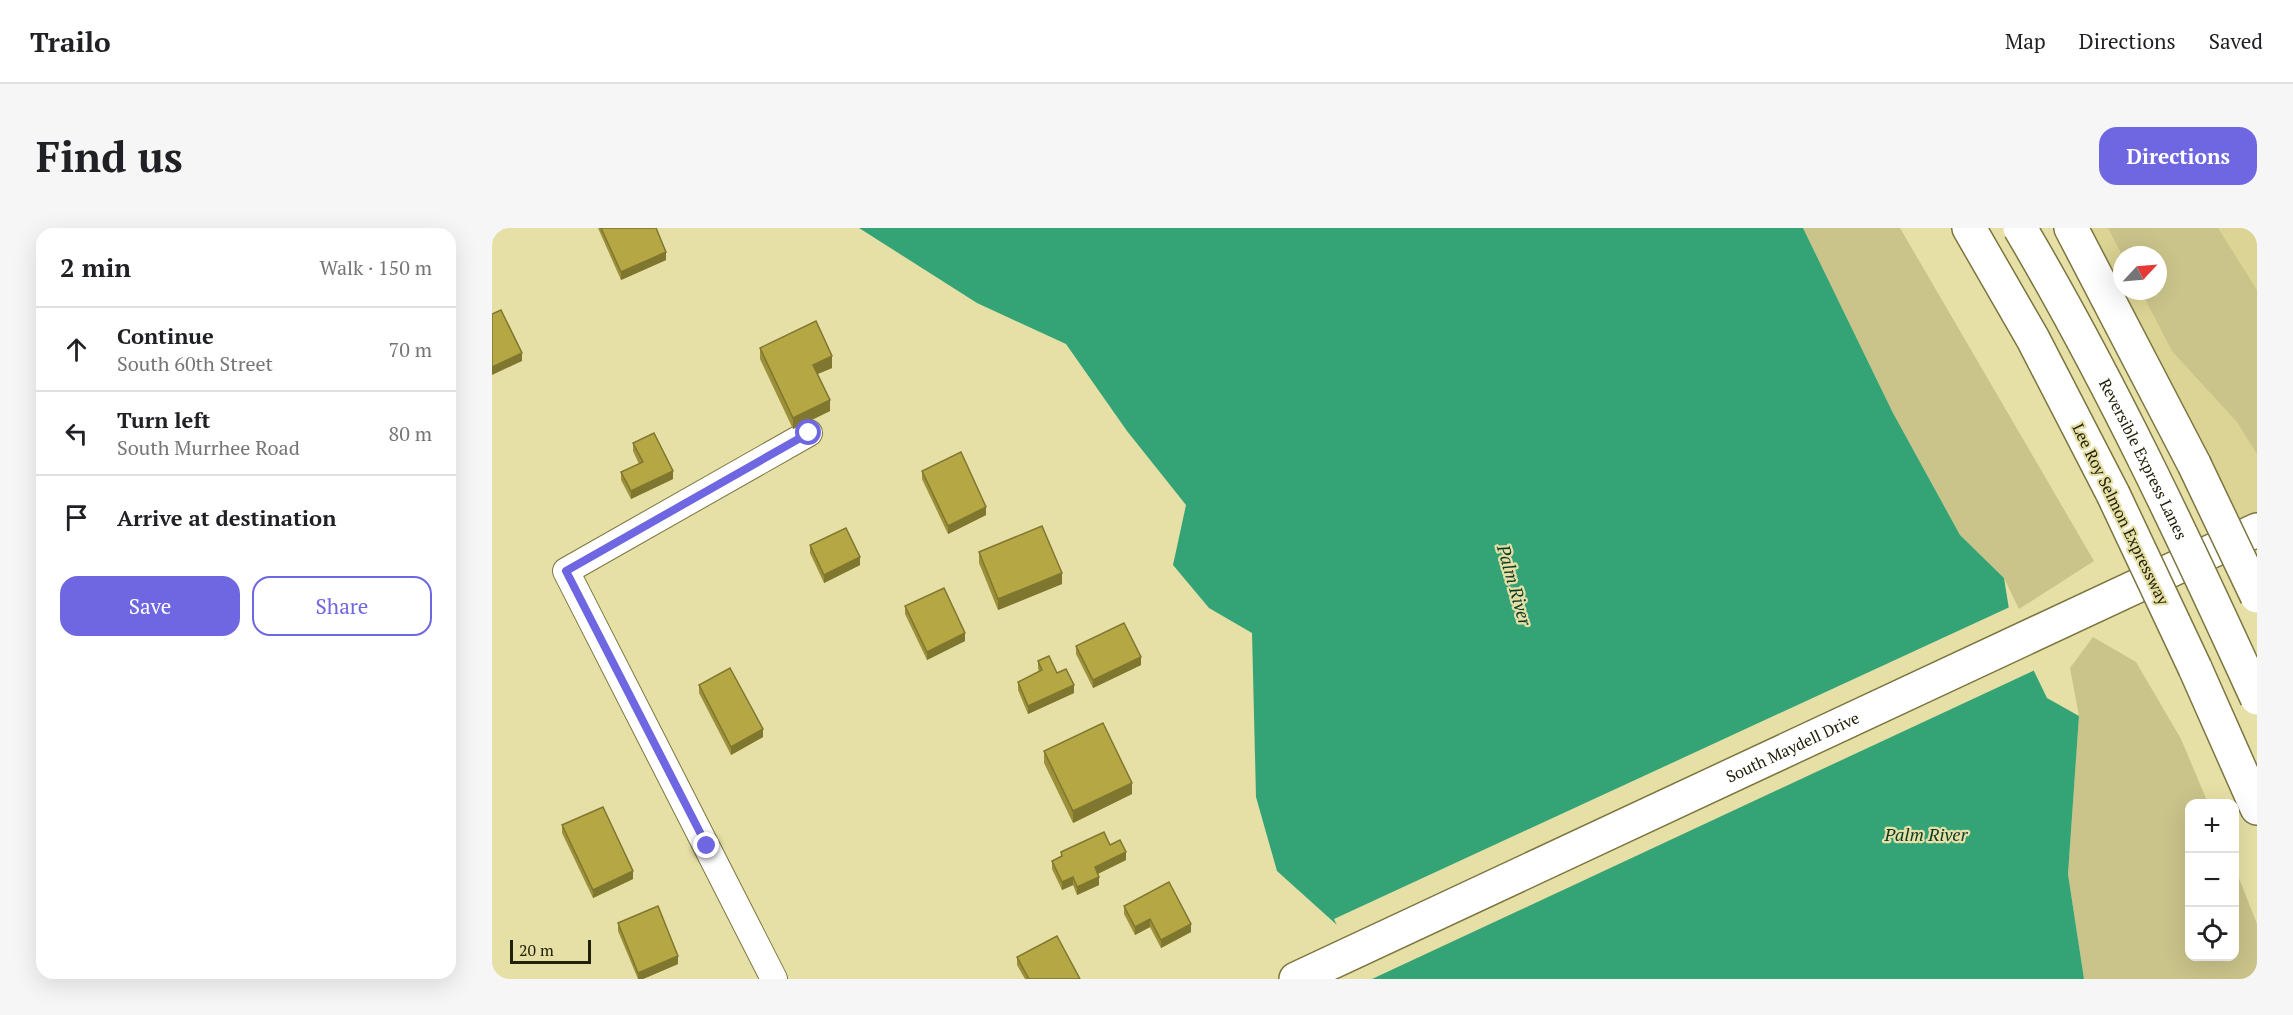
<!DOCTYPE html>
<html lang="en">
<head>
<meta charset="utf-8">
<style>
	body { margin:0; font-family:"PT Serif",serif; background:#f6f6f6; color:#202124 }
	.controls { position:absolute; right:18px; bottom:18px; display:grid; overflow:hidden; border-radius:12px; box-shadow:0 6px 24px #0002 }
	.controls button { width:54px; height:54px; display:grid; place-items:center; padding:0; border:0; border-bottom:2px solid #e0e0e0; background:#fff; color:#202124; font:30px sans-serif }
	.compass { position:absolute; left:1621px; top:18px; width:54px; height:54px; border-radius:50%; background:#fff; box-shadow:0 6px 24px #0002; rotate:64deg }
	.scale { position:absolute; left:18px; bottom:15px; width:81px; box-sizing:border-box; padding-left:6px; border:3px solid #222009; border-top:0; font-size:16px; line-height:21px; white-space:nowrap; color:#222009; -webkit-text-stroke:4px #e6e0a6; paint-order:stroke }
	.stop { position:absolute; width:18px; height:18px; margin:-14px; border:4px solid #6f67e1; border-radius:50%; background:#fff }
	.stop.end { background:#6f67e1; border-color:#fff; box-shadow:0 2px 6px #0008 }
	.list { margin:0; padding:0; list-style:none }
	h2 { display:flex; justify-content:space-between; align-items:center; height:78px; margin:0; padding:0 24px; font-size:26px }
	h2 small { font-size:20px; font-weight:400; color:#757577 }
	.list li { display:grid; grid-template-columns:39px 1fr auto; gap:18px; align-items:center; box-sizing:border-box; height:84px; padding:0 24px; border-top:2px solid #e0e0e0 }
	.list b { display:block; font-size:22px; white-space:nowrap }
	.list p { margin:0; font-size:20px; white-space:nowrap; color:#757577 }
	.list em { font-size:20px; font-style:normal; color:#757577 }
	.actions { display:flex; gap:12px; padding:18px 24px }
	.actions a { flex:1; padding:14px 0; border:2px solid #6f67e1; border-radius:18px; text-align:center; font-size:21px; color:#6f67e1 }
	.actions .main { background:#6f67e1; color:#fff }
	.icon { flex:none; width:33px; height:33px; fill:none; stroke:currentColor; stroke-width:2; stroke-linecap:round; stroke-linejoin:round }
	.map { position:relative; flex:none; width:1765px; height:751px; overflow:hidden; border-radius:18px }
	header { display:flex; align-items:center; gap:36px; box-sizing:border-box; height:84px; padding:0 30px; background:#fff; border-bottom:2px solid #e0e0e0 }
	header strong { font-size:28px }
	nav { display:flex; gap:33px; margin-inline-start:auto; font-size:21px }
	.intro { display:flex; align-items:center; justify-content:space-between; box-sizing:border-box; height:144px; padding:0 36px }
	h1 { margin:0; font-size:42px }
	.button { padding:15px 27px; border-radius:18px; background:#6f67e1; color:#fff; font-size:21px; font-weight:700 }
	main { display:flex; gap:36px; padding:0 36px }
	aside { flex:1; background:#fff; border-radius:18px; box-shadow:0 6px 24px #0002 }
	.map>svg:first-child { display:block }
	.built { fill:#dcd494; fill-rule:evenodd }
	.green { fill:#cac38a }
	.water { fill:#34a477 }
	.pier { fill:#e6e0a6 }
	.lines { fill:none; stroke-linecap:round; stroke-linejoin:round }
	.street-casing { stroke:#7b753f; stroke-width:28 }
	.secondary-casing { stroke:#7b753f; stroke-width:36 }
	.highway-casing { stroke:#7b753f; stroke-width:36 }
	.street { stroke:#fff; stroke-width:26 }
	.secondary { stroke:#fff; stroke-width:33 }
	.highway { stroke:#fff; stroke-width:33 }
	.highway-bridge-casing { stroke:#7b753f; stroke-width:36; stroke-linecap:butt }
	.highway-bridge { stroke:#fff; stroke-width:33 }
	.wall { fill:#9c903a }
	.shaded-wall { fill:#7f7630 }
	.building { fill:#b5a844; stroke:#7f7630; stroke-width:1.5 }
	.route { stroke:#6f67e1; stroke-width:8 }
	.labels { text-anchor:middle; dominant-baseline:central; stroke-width:4.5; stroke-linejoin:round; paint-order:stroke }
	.street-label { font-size:16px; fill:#222009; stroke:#e6e0a6 }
	.water-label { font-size:18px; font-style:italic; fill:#0a3a27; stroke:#e6e0a6 }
</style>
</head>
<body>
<header>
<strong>Trailo</strong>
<nav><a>Map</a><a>Directions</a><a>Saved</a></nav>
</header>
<div class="intro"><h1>Find us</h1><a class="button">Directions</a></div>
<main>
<aside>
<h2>2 min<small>Walk · 150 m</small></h2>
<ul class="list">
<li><svg class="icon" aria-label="ahead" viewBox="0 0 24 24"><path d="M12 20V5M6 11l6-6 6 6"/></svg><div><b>Continue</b><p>South 60th Street</p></div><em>70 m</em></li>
<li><svg class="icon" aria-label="left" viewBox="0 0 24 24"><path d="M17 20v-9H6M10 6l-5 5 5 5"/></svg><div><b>Turn left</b><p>South Murrhee Road</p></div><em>80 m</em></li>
<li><svg class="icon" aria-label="arrive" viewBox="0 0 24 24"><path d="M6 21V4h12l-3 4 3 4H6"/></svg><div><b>Arrive at destination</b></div></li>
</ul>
<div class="actions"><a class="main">Save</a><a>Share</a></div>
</aside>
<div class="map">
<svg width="1765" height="751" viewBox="0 0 1765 751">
	<rect width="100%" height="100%" fill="#e6e0a6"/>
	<path class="built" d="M1590,0H1765V291L1747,299ZM1630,27H1666V63H1630Z"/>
	<g class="green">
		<path d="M1311,0H1408L1602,333L1527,381L1512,350L1468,307L1401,185Z"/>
		<path d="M1616,0H1726L1765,62V226L1745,194L1680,123L1649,63H1666V27H1630Z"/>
		<path d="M1601,409L1644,434L1689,511L1716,575L1698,576V728H1742L1743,640L1765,696V751H1592L1576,646L1587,488L1578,440Z"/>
	</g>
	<path class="water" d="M367,0H1311L1401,185L1468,307L1512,350L1521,406H1524L1555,470L1587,488L1576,646L1592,751H879L855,717L845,697L785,643L764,569L760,405L717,380L681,337L694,277L635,203L574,116L485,75Z"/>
	<path class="pier" d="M1520,378L1523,403L1527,404L1545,441L880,751H876L860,718L855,720L842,691Z"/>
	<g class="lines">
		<defs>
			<path id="street" d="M282,751L74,343L317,205"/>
			<g id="secondary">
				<path id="s1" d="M804,751L1765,302"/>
			</g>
			<g id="highway">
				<path d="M1477,0L1541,111L1621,266"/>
				<path d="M1579,0L1702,236"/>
				<path d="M1703,440L1765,580"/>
			</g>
		</defs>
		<use href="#street" class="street-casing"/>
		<use href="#secondary" class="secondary-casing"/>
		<use href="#highway" class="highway-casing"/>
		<use href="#street" class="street"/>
		<use href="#secondary" class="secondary"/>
		<use href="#highway" class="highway"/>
		<defs>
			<g id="highway-bridge">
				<path id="s2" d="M1528,0C1617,151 1692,310 1765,470"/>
				<path d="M1702,236L1765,368"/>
				<path d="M1621,266L1703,440"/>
			</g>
		</defs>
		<use href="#highway-bridge" class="highway-bridge-casing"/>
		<use href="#highway-bridge" class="highway-bridge"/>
	</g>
	<g class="wall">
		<path d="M106,0H164L174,32L129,52Z"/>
		<path d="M268,120L340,140L325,146L338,183L301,201L268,131Z"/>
		<path d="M141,215L181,251L139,271L129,252V244L147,236L141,223Z"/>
		<path d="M430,243L494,287L456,306L430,251Z"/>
		<path d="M318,317L368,337L332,355L318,325Z"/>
		<path d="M487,324L570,356L506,382L487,335Z"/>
		<path d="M413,378L473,413L435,432L413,386Z"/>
		<path d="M584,418L649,437L601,460L584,426Z"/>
		<path d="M546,433L582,465L536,486L526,462V454L547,443L546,441Z"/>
		<path d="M207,457L271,509L239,527L207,465Z"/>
		<path d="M552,523L640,566L581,595L552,535Z"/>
		<path d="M70,597L141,651L101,670L70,605Z"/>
		<path d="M618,617L634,632L606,646L607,657L585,667L581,657L570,662L560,641V633L569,628V624Z"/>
		<path d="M632,678L699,704L669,720L658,699L643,707L632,686Z"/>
		<path d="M126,695L186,736L151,751H146L126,703Z"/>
		<path d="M525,729L588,751H533L525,737Z"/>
	</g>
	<g class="shaded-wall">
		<path d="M174,24V32L129,52V44Z"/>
		<path d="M30,125V133L0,147V139Z"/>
		<path d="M340,128V140L321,148V137Z"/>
		<path d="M338,172V183L301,201V190Z"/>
		<path d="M181,243V251L139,271V263Z"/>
		<path d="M494,279V287L456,306V298Z"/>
		<path d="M368,329V337L332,355V347Z"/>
		<path d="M570,345V356L506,382V371Z"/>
		<path d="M473,405V413L435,432V424Z"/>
		<path d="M649,429V437L601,460V452Z"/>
		<path d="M582,457V465L536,486V478Z"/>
		<path d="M271,501V509L239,527V519Z"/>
		<path d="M640,555V566L581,595V583Z"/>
		<path d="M634,624V632L603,647V639Z"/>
		<path d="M141,643V651L101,670V662Z"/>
		<path d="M581,649V657L570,662V654Z"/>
		<path d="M607,649V657L585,667V659Z"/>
		<path d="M658,691V699L643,707V699Z"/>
		<path d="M699,696V704L669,720V712Z"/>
		<path d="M186,728V736L151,751H146V745Z"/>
	</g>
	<g class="building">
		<path d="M109,0H164L174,24L129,44Z"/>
		<path d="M9,82L30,125L0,139V86Z"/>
		<path d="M324,93L340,128L321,137L338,172L301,190L268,120Z"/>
		<path d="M162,205L181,243L139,263L129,244L151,234L141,215Z"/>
		<path d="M469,224L494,279L456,298L430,243Z"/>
		<path d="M550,298L570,345L506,371L487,324Z"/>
		<path d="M354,300L368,329L332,347L318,317Z"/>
		<path d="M452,360L473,405L435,424L413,378Z"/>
		<path d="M632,395L649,429L601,452L584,418Z"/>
		<path d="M557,428L565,445L574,441L582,457L536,478L526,454L550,442L546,433Z"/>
		<path d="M238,440L271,501L239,519L207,457Z"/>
		<path d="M611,495L640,555L581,583L552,523Z"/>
		<path d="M111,579L141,643L101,662L70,597Z"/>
		<path d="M612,604L618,617L628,612L634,624L603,639L607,649L585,659L581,649L570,654L560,633L570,628L569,624Z"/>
		<path d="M677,654L699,696L669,712L658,691L643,699L632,678Z"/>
		<path d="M166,678L186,728L146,745L126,695Z"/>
		<path d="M565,708L588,751H537L525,729Z"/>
	</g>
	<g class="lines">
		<path class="route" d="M215,618L74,343L317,205"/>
	</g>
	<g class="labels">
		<g class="street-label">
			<text stroke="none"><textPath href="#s2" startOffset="262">Reversible Express Lanes</textPath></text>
			<text transform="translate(1629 286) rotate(64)">Lee Roy Selmon Expressway</text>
			<text stroke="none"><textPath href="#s1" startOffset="548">South Maydell Drive</textPath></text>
		</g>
		<g class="water-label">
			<text transform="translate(1023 357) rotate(74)">Palm River</text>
			<text x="1434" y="606">Palm River</text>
		</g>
	</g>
</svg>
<div class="controls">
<button>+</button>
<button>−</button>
<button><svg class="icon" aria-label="locate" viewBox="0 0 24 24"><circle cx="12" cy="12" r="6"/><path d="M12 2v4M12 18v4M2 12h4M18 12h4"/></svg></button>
</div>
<svg class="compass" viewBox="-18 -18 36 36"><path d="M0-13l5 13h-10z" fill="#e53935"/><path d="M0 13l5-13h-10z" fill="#757577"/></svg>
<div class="scale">20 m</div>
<div class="stop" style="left:317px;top:205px"></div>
<div class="stop end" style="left:215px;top:618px"></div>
</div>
</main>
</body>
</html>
